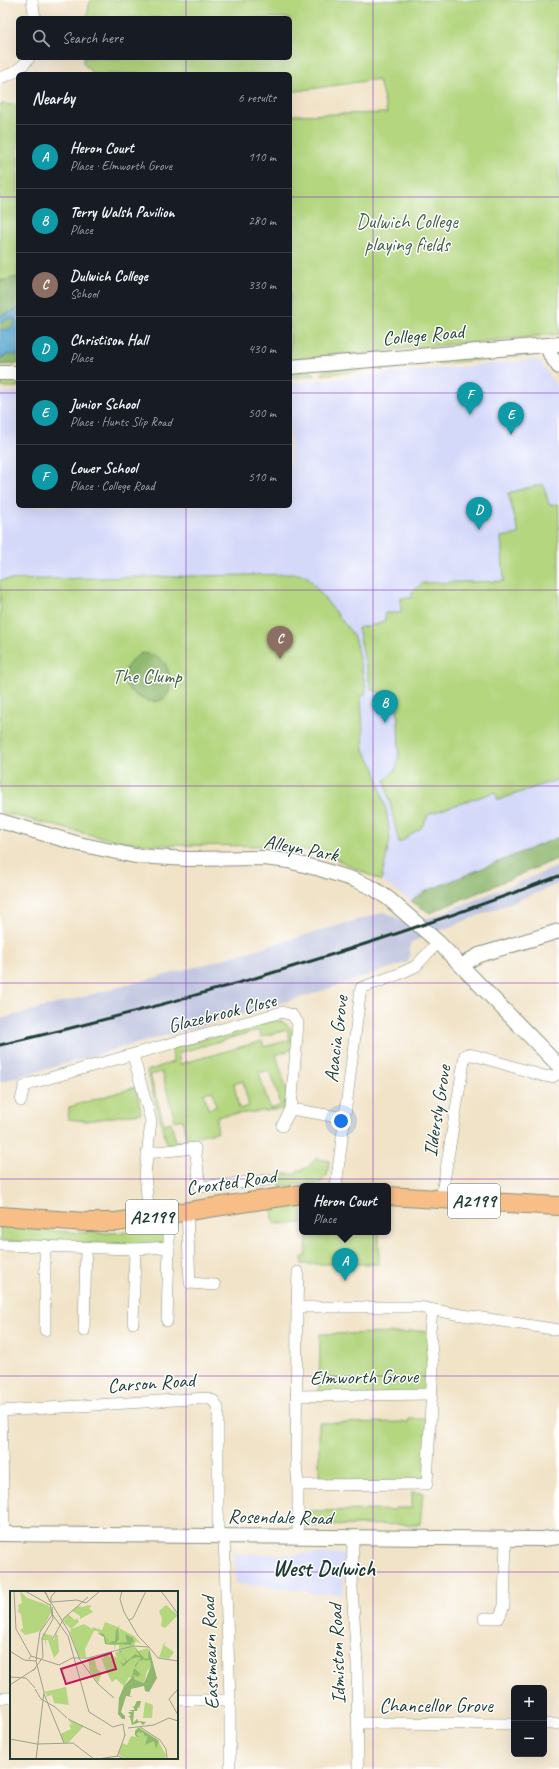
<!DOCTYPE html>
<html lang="en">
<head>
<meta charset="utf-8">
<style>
	body { margin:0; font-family:Caveat,sans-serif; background:#242831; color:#f1f3f6 }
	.controls { position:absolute; right:12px; bottom:12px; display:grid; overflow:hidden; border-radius:6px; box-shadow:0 4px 16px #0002 }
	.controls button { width:36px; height:36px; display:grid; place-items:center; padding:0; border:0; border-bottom:1px solid #363941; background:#171b24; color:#f1f3f6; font:20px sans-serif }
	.you { position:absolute; left:341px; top:1121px; width:14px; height:14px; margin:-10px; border:3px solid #fff; border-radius:50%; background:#1a73e8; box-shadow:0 0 0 6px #1a73e833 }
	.badge { display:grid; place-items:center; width:26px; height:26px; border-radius:50%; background:#1f6fb2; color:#fff; font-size:13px; font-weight:700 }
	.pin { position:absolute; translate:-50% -33px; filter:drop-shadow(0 1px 2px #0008) }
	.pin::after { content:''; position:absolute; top:21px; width:14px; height:12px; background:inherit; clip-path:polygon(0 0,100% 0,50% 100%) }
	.popup { position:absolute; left:299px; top:1183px; width:92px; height:52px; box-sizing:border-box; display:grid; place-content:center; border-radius:6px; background:#171b24; filter:drop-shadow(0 1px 3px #0005); font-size:13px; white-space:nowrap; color:#9ea1a6 }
	.popup b { font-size:15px; color:#f1f3f6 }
	.popup::after { content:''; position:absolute; left:50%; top:100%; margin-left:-8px; border:8px solid transparent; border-top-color:#171b24 }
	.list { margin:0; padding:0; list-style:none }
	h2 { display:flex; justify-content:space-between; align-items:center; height:52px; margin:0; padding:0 16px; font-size:17px }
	h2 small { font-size:13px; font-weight:400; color:#9ea1a6 }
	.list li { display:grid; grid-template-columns:26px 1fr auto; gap:12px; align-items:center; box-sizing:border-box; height:64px; padding:0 16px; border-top:1px solid #363941 }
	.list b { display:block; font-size:15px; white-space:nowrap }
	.list p { margin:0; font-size:13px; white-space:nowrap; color:#9ea1a6 }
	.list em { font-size:13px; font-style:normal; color:#9ea1a6 }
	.icon { flex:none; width:22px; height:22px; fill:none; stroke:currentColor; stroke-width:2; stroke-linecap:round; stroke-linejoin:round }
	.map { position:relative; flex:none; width:559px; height:1769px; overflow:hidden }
	.search { position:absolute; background:#171b24; box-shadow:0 4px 16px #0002; left:16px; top:16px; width:276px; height:44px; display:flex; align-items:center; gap:10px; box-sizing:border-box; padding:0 14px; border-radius:6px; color:#9ea1a6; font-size:15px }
	.panel { position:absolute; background:#171b24; box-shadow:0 4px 16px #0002; left:16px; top:72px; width:276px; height:436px; border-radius:6px }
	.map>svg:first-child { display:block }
	.built { fill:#d4d8f9 }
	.industrial { fill:#bdc3de }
	.green { fill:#b4d67f; stroke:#6a8a5a; fill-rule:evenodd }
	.forest { fill:#8fb76e; stroke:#577a51 }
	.water { fill:#59a8d3; stroke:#3c7284 }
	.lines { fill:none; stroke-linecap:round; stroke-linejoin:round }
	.minor-casing { stroke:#88907e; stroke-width:12 }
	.tertiary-casing { stroke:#88907e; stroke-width:16 }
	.primary-casing { stroke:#88907e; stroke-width:20 }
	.minor { stroke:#fff; stroke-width:11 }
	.tertiary { stroke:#fff; stroke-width:14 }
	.primary { stroke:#f7be88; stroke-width:18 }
	.rail { stroke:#1f3d34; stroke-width:3 }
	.grid { fill:none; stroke:#7b2cbf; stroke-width:1; stroke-opacity:0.55 }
	.labels { text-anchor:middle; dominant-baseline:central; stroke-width:3; stroke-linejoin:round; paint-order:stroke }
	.shield { fill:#fff; stroke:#627771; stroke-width:1 }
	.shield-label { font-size:19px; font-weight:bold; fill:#1f3d34 }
	.park-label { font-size:20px; fill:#446347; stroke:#fff }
	.street-label { font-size:20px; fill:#1f3d34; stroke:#fff }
	.quarter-label { font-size:22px; font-weight:bold; fill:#1f3d34; stroke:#fff }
	.inset-road { fill:none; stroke:#9da18c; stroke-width:1 }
	.view { fill:#c2185b; fill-opacity:0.15; stroke:#c2185b; stroke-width:2 }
	.inset-edge { fill:none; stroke:#1f3d34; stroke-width:2 }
</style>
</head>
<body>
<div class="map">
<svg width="559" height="1769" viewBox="0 0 559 1769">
	<rect width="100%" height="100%" fill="#fff"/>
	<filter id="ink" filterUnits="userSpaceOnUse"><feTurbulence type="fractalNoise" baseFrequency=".025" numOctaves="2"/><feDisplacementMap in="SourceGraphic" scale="8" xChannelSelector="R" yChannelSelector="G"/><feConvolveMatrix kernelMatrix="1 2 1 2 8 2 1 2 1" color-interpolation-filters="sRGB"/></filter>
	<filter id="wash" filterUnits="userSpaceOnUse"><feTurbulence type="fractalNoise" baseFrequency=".012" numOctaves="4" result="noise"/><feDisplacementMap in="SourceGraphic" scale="16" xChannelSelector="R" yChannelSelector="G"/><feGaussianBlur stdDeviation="0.9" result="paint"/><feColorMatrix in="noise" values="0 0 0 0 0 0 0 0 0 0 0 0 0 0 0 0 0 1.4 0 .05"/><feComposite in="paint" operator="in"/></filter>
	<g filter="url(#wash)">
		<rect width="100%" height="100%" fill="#f1e3c7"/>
		<g class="built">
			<path d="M535,360L540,362L559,389V858L430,913L383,882L356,868L336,859L298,848L275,846L155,845L126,842L95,836L0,812V393L18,392V506H290V383Z"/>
			<path d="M235,1554H344L343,1594H312L308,1591L240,1584H236Z"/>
		</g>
		<path class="industrial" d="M559,866V884L411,942L408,962L306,996L0,1082V1019L206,964L385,912L409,924L434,916Z"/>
		<g class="green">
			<path d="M90,0H559V334L290,360V115L387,113L380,84L377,80H372L290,92V74H93L83,63L84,58H290V18H87Z"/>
			<path d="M0,104L18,105V277L0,281Z"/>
			<path d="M533,353L537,354L438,364V359Z"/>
			<path d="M410,363L413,366L376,370L380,365Z"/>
			<path d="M357,368L362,371L322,375L325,370Z"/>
			<path d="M311,371L316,375L290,378V373Z"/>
			<rect x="0" y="379" width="18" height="8"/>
			<path d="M543,484L549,505L559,504V779L498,800L495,792L429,814L421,828L399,843L385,780L396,769L399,753L397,693H380L371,689L358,628L378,624L385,620V613H401V598H412V592L423,583L504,581L501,537L519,534L508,493Z"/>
			<path d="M297,574L307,576L351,632L355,640L366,689L365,694L361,697L364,750L375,769L387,814L390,840L381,881L336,859L298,848L275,846L155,845L126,842L95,836L0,812V580Z"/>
			<path d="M276,1020C294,1025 293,1032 292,1049L276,1055L287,1090L284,1109L217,1116V1132L192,1137L193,1142L167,1145L147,1071L173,1062L172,1048ZM259,1030L261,1037L287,1030L290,1040L264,1047L262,1041L180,1064L178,1053ZM270,1070L281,1105L270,1109L259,1073ZM162,1072L175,1121L182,1119L187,1139L176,1142L171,1122L164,1124L150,1075ZM243,1081L249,1106L239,1109L234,1084ZM213,1091L216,1107L208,1109L204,1093Z"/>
			<path d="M136,1087L141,1113L87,1121L68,1119L69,1107Z"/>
			<path d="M316,1158L329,1161L327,1176L319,1184L280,1186L279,1174H296L297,1171L307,1168Z"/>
			<path d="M302,1201V1223L274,1224L271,1202Z"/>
			<path d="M0,1226C55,1231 111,1239 165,1226L164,1243L135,1245L0,1241Z"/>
			<path d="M307,1232H379V1264H302V1257H306Z"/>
			<path d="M409,1331H430L431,1394L319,1396L320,1334L409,1333Z"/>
			<path d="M409,1419H430L427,1484L319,1485V1423L408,1422Z"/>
			<path d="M412,1492L423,1493L420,1524L302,1526L304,1511L394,1510L395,1508H412Z"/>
		</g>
		<g class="forest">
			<path d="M18,277V309L0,316V281Z"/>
			<path d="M10,318L16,321C14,328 7,332 0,329V323Z"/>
			<path d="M12,354L18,355V364L0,365V359L6,355Z"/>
			<path d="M142,653C162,655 170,664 170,685C170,724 89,685 142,653Z"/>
			<path d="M559,837V858L430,913L411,901L424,892Z"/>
		</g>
		<path class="water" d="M18,309V355H6L0,359V329L4,330L11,328L16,321L10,318L0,323V316Z"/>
	</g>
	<g filter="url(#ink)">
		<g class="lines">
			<defs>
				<g id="minor">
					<path d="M32,0L35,18"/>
					<path d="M0,78C13,74 21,69 29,58"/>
					<path d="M133,1055L151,1121L145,1174L149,1218"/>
					<path d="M21,1101L24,1087L32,1083L282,1012L292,1015L298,1023L291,1109L344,1118"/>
					<path d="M282,1126L291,1109"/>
					<path d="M147,1153L195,1148L200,1187L268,1180"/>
					<path d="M336,1186L361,988L399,974L416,966L438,942"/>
					<path d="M441,1199L465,1055L467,1054L477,1056L544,1076L552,1077L559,1073"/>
					<path d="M187,1211L190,1283L215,1285"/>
					<path d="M0,1245L135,1249L169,1247V1214"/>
					<path d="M297,1307L298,1272"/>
					<path d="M167,1321L169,1247"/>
					<path d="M133,1323L135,1249"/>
					<path d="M45,1330V1245"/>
					<path d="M84,1331L86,1247"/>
					<path d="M296,1396L431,1394"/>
					<path d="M0,1411L207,1398L214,1401L218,1408V1536"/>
					<path d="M1,1411L4,1534"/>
					<path d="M298,1485L427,1484L433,1365L430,1331L432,1310"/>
					<path d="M224,1536L230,1700V1769"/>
					<path d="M298,1537V1485L296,1463L297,1307H418L456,1314L559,1330"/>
					<path d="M353,1538L352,1588L357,1664L358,1769"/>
					<path d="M484,1618H499L504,1606L506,1538"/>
					<path d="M0,1698H11"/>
					<path d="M177,1700H230"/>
					<path d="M358,1723L514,1724"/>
					<path d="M544,1724H559"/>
				</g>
				<g id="tertiary">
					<path d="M547,346L551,356L559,367"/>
					<path d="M290,367L559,344"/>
					<path d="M0,373H18"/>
					<path d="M0,821L79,844L135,856L189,859L264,858L288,861L320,869L355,880L373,888L389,899L438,942L559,1066"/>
					<path d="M463,967L470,960L479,955L559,931"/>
					<path d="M0,1534L542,1539L559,1537"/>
				</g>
				<g id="primary">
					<path d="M388,1196L559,1206"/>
					<path d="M0,1216L86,1222H116L302,1194"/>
				</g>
			</defs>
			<use href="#minor" class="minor-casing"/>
			<use href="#tertiary" class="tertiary-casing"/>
			<use href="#primary" class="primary-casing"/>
			<use href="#minor" class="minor"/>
			<use href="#tertiary" class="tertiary"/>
			<use href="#primary" class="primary"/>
			<path class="rail" d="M0,1045C190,1001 377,945 559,876"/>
		</g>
	</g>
	<path class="grid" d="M186,0V18M373,0V1769M186,58V74M0,197H18M290,197H559M0,393H18M290,393H559M186,506V1769M0,590H559M0,786H559M0,983H559M0,1179H559M0,1376H559M0,1572H559"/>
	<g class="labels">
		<g class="shield">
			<rect x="448" y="1184" width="52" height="34" rx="3"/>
			<rect x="126" y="1200" width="52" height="34" rx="3"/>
		</g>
		<g class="shield-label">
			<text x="474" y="1201">A2199</text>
			<text x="152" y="1217">A2199</text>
		</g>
		<g class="park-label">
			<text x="407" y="221">Dulwich College<tspan x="407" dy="23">playing fields</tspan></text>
			<text x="147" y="676">The Clump</text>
		</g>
		<g class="street-label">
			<text transform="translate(423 335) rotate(-5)">College Road</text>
			<text transform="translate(301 848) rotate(11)">Alleyn Park</text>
			<text transform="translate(222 1013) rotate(-14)">Glazebrook Close</text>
			<text transform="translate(336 1039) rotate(-83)">Acacia Grove</text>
			<text transform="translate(437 1111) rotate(-81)">Ildersly Grove</text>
			<text transform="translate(231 1182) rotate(-8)">Croxted Road</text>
			<text transform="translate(364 1377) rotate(-1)">Elmworth Grove</text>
			<text transform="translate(151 1383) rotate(-4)">Carson Road</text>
			<text transform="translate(280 1517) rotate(1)">Rosendale Road</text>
			<text transform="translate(210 1653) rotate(-92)">Eastmearn Road</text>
			<text transform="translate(337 1654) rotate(-92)">Idmiston Road</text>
			<text x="436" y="1705">Chancellor Grove</text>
		</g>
		<g class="quarter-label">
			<text x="324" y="1569">West Dulwich</text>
		</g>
	</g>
	<g transform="translate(10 1591)">
		<rect width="168" height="168" fill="#f1e3c7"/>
		<path d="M10,0L17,7L38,14L42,20L31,40L15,44L10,39L13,37L11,23L7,20L9,19L8,14L12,12ZM78,14L82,15L79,17L83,21L70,28V25L62,20L68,15L73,16ZM156,14L168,24L155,37L151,35L152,28L149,20ZM58,23L65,29L67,27L69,31L61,38L53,30ZM95,31L108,36L110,34L109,37L124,45L131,53L126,50L124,55L128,60L138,57L142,75L137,80L134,92L119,86L114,95L106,88L102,91L96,80L90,63L91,67H94L93,63L98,62L99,66L104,65L107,67L105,62L109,60V54H106L104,60L105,54L95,53L94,46L87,40H84L75,58L76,66H69L60,41L61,38L74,33L82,38L83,36L92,39ZM33,42L43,45L41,49H44L46,42L48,45L49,61L44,67L38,49H36V55L35,49H32ZM156,51L154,54L164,61L159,68L149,66L154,52ZM84,65L87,78L92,82L88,92L80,81L79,73L78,68ZM56,96L59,114L44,112L42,104L35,106L37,104L34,101ZM135,111L143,114L142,127H133ZM58,129L74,135L59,151L54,152L50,143L61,138L59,133L63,134ZM128,136L147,148L156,164L155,168H115L108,163L112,152L117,154L121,145L127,146L125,140Z" fill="#b4d67f"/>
		<path d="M108,37L109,48L106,52L117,51L115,43L123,47L124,51L121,52L122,54L105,53L104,60L105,54L95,53L94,46L87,42L94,43L97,52L105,53L98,51L96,45L99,51L105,50L106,39ZM124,55L134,67L138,68L139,57L147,87L139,101L135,100L134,95L121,98L120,105L123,106L116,105L111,121L115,125V128H112L108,123L109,107L114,95L122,86L124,77L135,87L130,83L128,86L124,84L122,87L125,85L124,88L134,92L141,75L140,69L134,70L136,68L129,70L126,75L127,77L125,76V74L131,67L128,66L121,68L113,76L110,70L113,73L116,70L110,62L109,60H112L110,62L117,70L125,63L130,65ZM127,110H131L129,118L128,115L127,120H124L123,132L127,128L126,125L128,130L136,131L133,134L130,131L122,134L120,126H118L121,124L118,121H123L119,119H125L122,115L124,116ZM129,137L149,150L146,158L144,150L135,154L138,144L135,146L133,141L129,142L131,139L126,143L129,146H127L125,144V140Z" fill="#8fb76e"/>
		<path class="inset-road" d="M4,0L6,38L21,65M15,0L40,14M34,0L59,41L70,69L88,93M35,0L40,11M112,0L110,8L114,21L128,45L139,56M151,0L168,23M42,11L67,9L76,12L90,0M41,12V6L46,0M42,23L58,45L79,121L103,136L113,133L115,145M119,29L123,27L136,0M42,49L54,27L78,6M0,60L14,69L26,70L27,67M19,68L21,65L49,74L62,67H78L123,55L139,56L148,67L168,70M26,68L30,41L42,24L40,13M23,80L33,66L32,47L43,28L42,16M0,86L16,87L25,97M88,93L104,107M0,94L26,77M25,98L31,108L45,116L57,127M168,98L159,108L168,124M34,103L54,152M58,128L91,144M130,136L150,149L156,158L157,168M118,137L144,134L159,127L168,130M0,148L27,153L63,152L84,168M107,166L115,144M26,168L34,101L26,70M88,168L108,165L114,168"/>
		<path class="view" d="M101,62L106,78L56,93L51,78Z"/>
		<rect width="168" height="168" class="inset-edge"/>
	</g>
</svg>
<div class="controls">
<button>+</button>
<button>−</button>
</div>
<div class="you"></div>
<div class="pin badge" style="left:345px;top:1281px;background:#0f9aa8">A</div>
<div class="popup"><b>Heron Court</b>Place</div>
<div class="pin badge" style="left:385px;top:723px;background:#0f9aa8">B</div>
<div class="pin badge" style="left:280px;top:659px;background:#8d6e63">C</div>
<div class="pin badge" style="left:479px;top:530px;background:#0f9aa8">D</div>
<div class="pin badge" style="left:511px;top:435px;background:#0f9aa8">E</div>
<div class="pin badge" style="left:470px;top:415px;background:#0f9aa8">F</div>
<div class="search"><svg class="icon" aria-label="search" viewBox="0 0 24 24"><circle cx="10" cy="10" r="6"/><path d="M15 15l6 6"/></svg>Search here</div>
<section class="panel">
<h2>Nearby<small>6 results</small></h2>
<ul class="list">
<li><span class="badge" style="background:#0f9aa8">A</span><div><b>Heron Court</b><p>Place · Elmworth Grove</p></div><em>110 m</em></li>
<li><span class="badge" style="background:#0f9aa8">B</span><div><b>Terry Walsh Pavilion</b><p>Place</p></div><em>280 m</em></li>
<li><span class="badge" style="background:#8d6e63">C</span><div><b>Dulwich College</b><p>School</p></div><em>330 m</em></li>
<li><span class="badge" style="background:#0f9aa8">D</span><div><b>Christison Hall</b><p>Place</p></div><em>430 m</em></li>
<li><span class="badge" style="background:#0f9aa8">E</span><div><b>Junior School</b><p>Place · Hunts Slip Road</p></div><em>500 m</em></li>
<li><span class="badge" style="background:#0f9aa8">F</span><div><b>Lower School</b><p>Place · College Road</p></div><em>510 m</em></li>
</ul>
</section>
</div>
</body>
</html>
